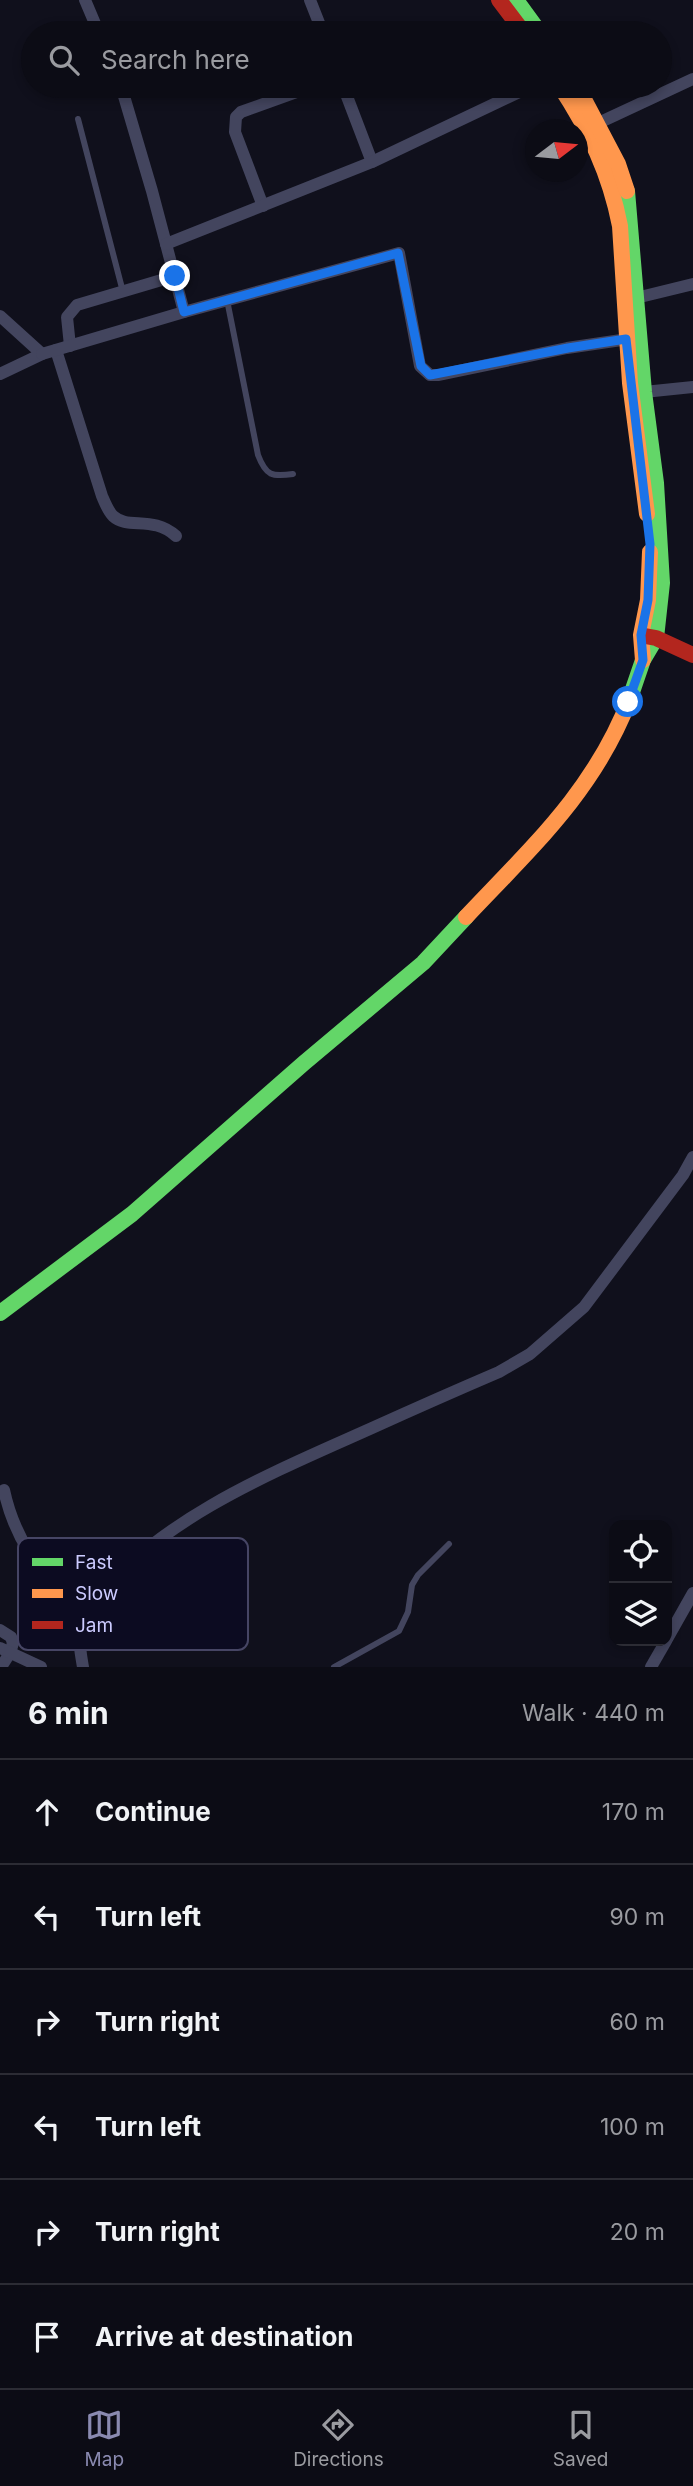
<!DOCTYPE html>
<html lang="en">
<head>
<meta charset="utf-8">
<style>
	body { margin:0; font-family:Inter,sans-serif; background:#1a1a22; color:#f1f3f6 }
	.controls { position:absolute; right:21px; bottom:21px; display:grid; overflow:hidden; border-radius:14px; box-shadow:0 4px 10px #0003 }
	.controls button { width:63px; height:63px; display:grid; place-items:center; padding:0; border:0; border-bottom:2px solid #2c2c34; background:#0c0c15; color:#f1f3f6; font:35px sans-serif }
	.compass { position:absolute; left:525px; top:119px; width:63px; height:63px; border-radius:50%; background:#0c0c15; box-shadow:0 4px 10px #0003; rotate:74deg }
	.stop { position:absolute; width:21px; height:21px; margin:-16px; border:5px solid #1a73e8; border-radius:50%; background:#fff }
	.stop.end { background:#1a73e8; border-color:#fff; box-shadow:0 2px 7px #0008 }
	.list { margin:0; padding:0; list-style:none }
	h2 { display:flex; justify-content:space-between; align-items:center; height:91px; margin:0; padding:0 28px; font-size:30px }
	h2 small { font-size:23px; font-weight:400; color:#9a9ba0 }
	.list li { display:grid; grid-template-columns:46px 1fr auto; gap:21px; align-items:center; box-sizing:border-box; height:105px; padding:0 28px; border-top:2px solid #2c2c34 }
	.list b { display:block; font-size:26px; white-space:nowrap }
	.list em { font-size:23px; font-style:normal; color:#9a9ba0 }
	.icon { flex:none; width:38px; height:38px; fill:none; stroke:currentColor; stroke-width:2; stroke-linecap:round; stroke-linejoin:round }
	.map { position:relative; flex:none; width:693px; height:1667px; overflow:hidden }
	.search { position:absolute; background:#0c0c15; box-shadow:0 4px 10px #0003; left:21px; right:21px; top:21px; height:77px; display:flex; align-items:center; gap:18px; box-sizing:border-box; padding:0 24px; border-radius:38px; color:#9a9ba0; font-size:26px }
	.sheet { height:721px; background:#0c0c15 }
	nav { display:flex; justify-content:space-around; align-items:center; box-sizing:border-box; height:98px; border-top:2px solid #2c2c34; background:#0c0c15; font-size:19px; color:#9a9ba0 }
	nav a { display:grid; justify-items:center; gap:4px }
	nav .on { color:#8a8ab0 }
	.map>svg:first-child { display:block }
	.lines { fill:none; stroke-linecap:round; stroke-linejoin:round }
	.lane { stroke:#43455e; stroke-width:6 }
	.street { stroke:#43455e; stroke-width:12 }
	.fast { stroke:#63d668; stroke-width:16 }
	.slow { stroke:#ff974d; stroke-width:16 }
	.jam { stroke:#b3261e; stroke-width:16 }
	.route { stroke:#1a73e8; stroke-width:9 }
	.key { fill:#0c0b21; stroke:#464564; stroke-width:2 }
	.key-label { font-size:19px; fill:#cccbff }
</style>
</head>
<body>
<div class="map">
<svg width="693" height="1667" viewBox="0 0 693 1667">
	<rect width="100%" height="100%" fill="#10101c"/>
	<g class="lines">
		<g class="lane">
			<path d="M78,119L123,292"/>
			<path d="M227,300L258,455C266,476 272,477 293,474"/>
			<path d="M334,1667L399,1631L408,1612L412,1585L418,1575L449,1544"/>
		</g>
		<g class="street">
			<path d="M85,0L99,33"/>
			<path d="M310,0L323,33"/>
			<path d="M121,86L152,191L184,312"/>
			<path d="M343,86L372,162"/>
			<path d="M592,126L693,79"/>
			<path d="M263,206L235,132L236,117L241,112L313,86"/>
			<path d="M166,244L372,162L532,86"/>
			<path d="M636,298L693,284"/>
			<path d="M0,316L42,354L0,374"/>
			<path d="M70,346L67,317L77,305L175,276"/>
			<path d="M56,350L102,496C105,503 108,511 113,516C128,530 153,515 176,536"/>
			<path d="M42,354L184,312L399,253L420,366L430,375H439L567,348L635,338"/>
			<path d="M644,392L693,387"/>
			<path d="M4,1490C16,1547 48,1579 84,1623"/>
			<path d="M0,1630L11,1637L13,1643L10,1653L1,1667"/>
			<path d="M667,1639L693,1593"/>
			<path d="M0,1648L41,1667"/>
			<path d="M83,1667C81,1655 78,1642 81,1630C84,1619 92,1607 99,1598C158,1518 283,1468 372,1428C414,1409 457,1390 499,1372L530,1354L584,1307L683,1175L693,1157"/>
			<path d="M651,1667L666,1641"/>
		</g>
		<g class="fast">
			<path d="M516,0L540,33"/>
			<path d="M627,191L644,392L656,483L662,583L656,638L643,660L630,698"/>
			<path d="M0,1313L132,1214L304,1063L423,963L466,917"/>
		</g>
		<g class="slow">
			<path d="M560,86C589,130 610,174 620,226L630,383L647,514"/>
			<path d="M577,86L618,164L627,191"/>
			<path d="M643,660L641,635L648,600L650,552"/>
			<path d="M466,917C532,847 595,790 630,698"/>
		</g>
		<g class="jam">
			<path d="M499,0L524,33"/>
			<path d="M645,636L656,638L693,655"/>
		</g>
	</g>
	<g class="lines">
		<path class="route" d="M175,276L184,312L398,253L421,366L430,375L568,348L626,339L650,544L648,600L641,635L643,660L628,702"/>
	</g>
	<rect x="18" y="1538" width="230" height="112" rx="10" class="key"/>
	<rect x="32" y="1558" width="31" height="8" fill="#63d668"/>
	<rect x="32" y="1589" width="31" height="9" fill="#ff974d"/>
	<rect x="32" y="1621" width="31" height="8" fill="#b3261e"/>
	<g class="key-label">
		<text x="75" y="1569">Fast</text>
		<text x="75" y="1600">Slow</text>
		<text x="75" y="1632">Jam</text>
	</g>
</svg>
<div class="controls">
<button><svg class="icon" aria-label="locate" viewBox="0 0 24 24"><circle cx="12" cy="12" r="6"/><path d="M12 2v4M12 18v4M2 12h4M18 12h4"/></svg></button>
<button><svg class="icon" aria-label="layers" viewBox="0 0 24 24"><path d="M12 4l9 5-9 5-9-5zM3 14l9 5 9-5"/></svg></button>
</div>
<svg class="compass" viewBox="-18 -18 36 36"><path d="M0-13l5 13h-10z" fill="#e53935"/><path d="M0 13l5-13h-10z" fill="#9a9ba0"/></svg>
<div class="stop" style="left:628px;top:702px"></div>
<div class="stop end" style="left:175px;top:276px"></div>
<div class="search"><svg class="icon" aria-label="search" viewBox="0 0 24 24"><circle cx="10" cy="10" r="6"/><path d="M15 15l6 6"/></svg>Search here</div>
</div>
<section class="sheet">
<h2>6 min<small>Walk · 440 m</small></h2>
<ul class="list">
<li><svg class="icon" aria-label="ahead" viewBox="0 0 24 24"><path d="M12 20V5M6 11l6-6 6 6"/></svg><div><b>Continue</b></div><em>170 m</em></li>
<li><svg class="icon" aria-label="left" viewBox="0 0 24 24"><path d="M17 20v-9H6M10 6l-5 5 5 5"/></svg><div><b>Turn left</b></div><em>90 m</em></li>
<li><svg class="icon" aria-label="right" viewBox="0 0 24 24"><path d="M7 20v-9h11M14 6l5 5-5 5"/></svg><div><b>Turn right</b></div><em>60 m</em></li>
<li><svg class="icon" aria-label="left" viewBox="0 0 24 24"><path d="M17 20v-9H6M10 6l-5 5 5 5"/></svg><div><b>Turn left</b></div><em>100 m</em></li>
<li><svg class="icon" aria-label="right" viewBox="0 0 24 24"><path d="M7 20v-9h11M14 6l5 5-5 5"/></svg><div><b>Turn right</b></div><em>20 m</em></li>
<li><svg class="icon" aria-label="arrive" viewBox="0 0 24 24"><path d="M6 21V4h12l-3 4 3 4H6"/></svg><div><b>Arrive at destination</b></div></li>
</ul>
</section>
<nav>
<a class="on"><svg class="icon" aria-label="map" viewBox="0 0 24 24"><path d="M3 6l6-2 6 2 6-2v14l-6 2-6-2-6 2zM9 4v14M15 6v14"/></svg>Map</a>
<a><svg class="icon" aria-label="directions" viewBox="0 0 24 24"><path d="M12 3l9 9-9 9-9-9zM9 14v-3h6M13 9l2 2-2 2"/></svg>Directions</a>
<a><svg class="icon" aria-label="saved" viewBox="0 0 24 24"><path d="M7 4h10v16l-5-4-5 4z"/></svg>Saved</a>
</nav>
</body>
</html>
